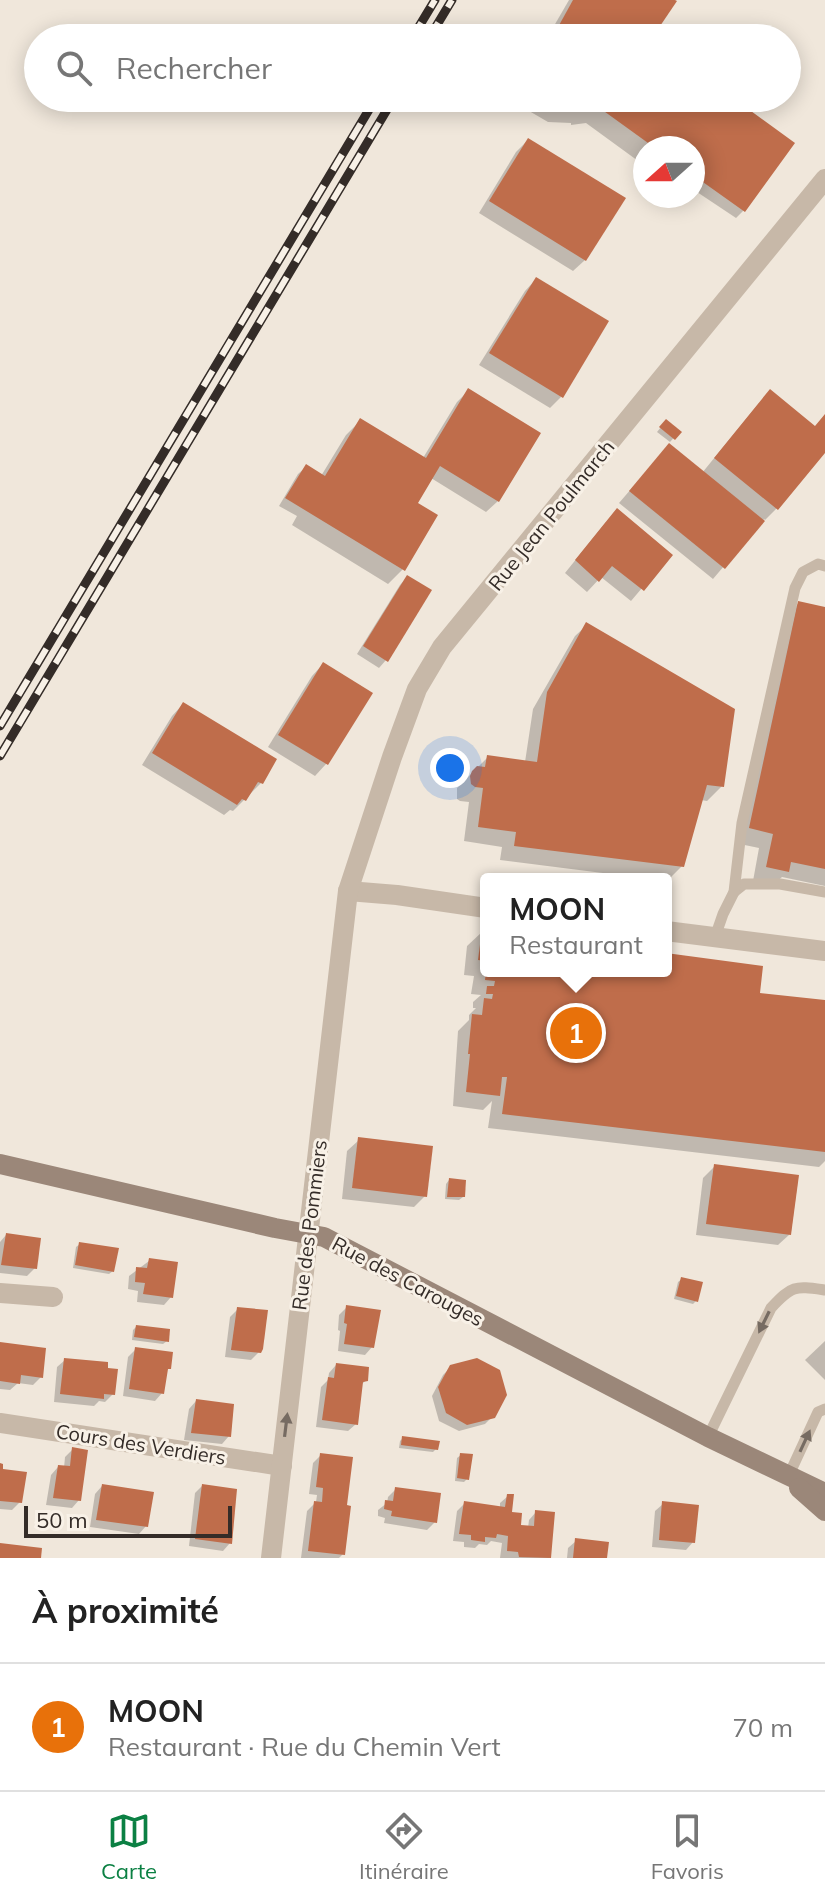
<!DOCTYPE html>
<html lang="fr">
<head>
<meta charset="utf-8">
<style>
	body { margin:0; font-family:Mulish,sans-serif; background:#f2f2f2; color:#222 }
	.compass { position:absolute; left:633px; top:136px; width:72px; height:72px; border-radius:50%; background:#fff; box-shadow:0 4px 20px #0003; rotate:249deg }
	.scale { position:absolute; left:24px; bottom:20px; width:208px; box-sizing:border-box; padding-left:8px; border:4px solid #342c28; border-top:0; font-size:22px; line-height:28px; white-space:nowrap; color:#342c28; -webkit-text-stroke:6px #f8f1e7; paint-order:stroke }
	.you { position:absolute; left:450px; top:768px; width:28px; height:28px; margin:-20px; border:6px solid #fff; border-radius:50%; background:#1a73e8; box-shadow:0 0 0 12px #1a73e833 }
	.badge { display:grid; place-items:center; width:52px; height:52px; border-radius:50%; background:#0b8043; color:#fff; font-size:26px; font-weight:700 }
	.pin { position:absolute; translate:-50% -50%; border:4px solid #fff; box-shadow:0 2px 8px #0006 }
	.popup { position:absolute; left:480px; top:873px; width:192px; height:104px; box-sizing:border-box; display:grid; place-content:center; border-radius:8px; background:#fff; filter:drop-shadow(0 2px 6px #0005); font-size:26px; white-space:nowrap; color:#767676 }
	.popup b { font-size:30px; color:#222 }
	.popup::after { content:''; position:absolute; left:50%; top:100%; margin-left:-16px; border:16px solid transparent; border-top-color:#fff }
	.list { margin:0; padding:0; list-style:none }
	h2 { display:flex; justify-content:space-between; align-items:center; height:104px; margin:0; padding:0 32px; font-size:34px }
	h2 small { font-size:26px; font-weight:400; color:#767676 }
	.list li { display:grid; grid-template-columns:52px 1fr auto; gap:24px; align-items:center; box-sizing:border-box; height:128px; padding:0 32px; border-top:2px solid #e0e0e0 }
	.list b { display:block; font-size:30px; white-space:nowrap }
	.list p { margin:0; font-size:26px; white-space:nowrap; color:#767676 }
	.list em { font-size:26px; font-style:normal; color:#767676 }
	.icon { flex:none; width:44px; height:44px; fill:none; stroke:currentColor; stroke-width:2; stroke-linecap:round; stroke-linejoin:round }
	.map { position:relative; flex:none; width:825px; height:1558px; overflow:hidden }
	.search { position:absolute; background:#fff; box-shadow:0 4px 20px #0003; left:24px; right:24px; top:24px; height:88px; display:flex; align-items:center; gap:20px; box-sizing:border-box; padding:0 28px; border-radius:44px; color:#767676; font-size:30px }
	.sheet { height:232px; background:#fff }
	nav { display:flex; justify-content:space-around; align-items:center; box-sizing:border-box; height:112px; border-top:2px solid #e0e0e0; background:#fff; font-size:22px; color:#767676 }
	nav a { display:grid; justify-items:center; gap:4px }
	nav .on { color:#0b8043 }
	.map>svg:first-child { display:block }
	.shadow { fill:#0003 }
	.building { fill:#bf6d4b }
	.lines { fill:none; stroke-linecap:round; stroke-linejoin:round }
	.lane { stroke:#c7b8a8; stroke-width:11 }
	.street { stroke:#c7b8a8; stroke-width:20 }
	.secondary { stroke:#9b8779; stroke-width:20 }
	.rail-casing { stroke:#342c28; stroke-width:9 }
	.rail { stroke:#f8f1e7; stroke-width:6; stroke-dasharray:18; stroke-linecap:butt }
	.oneway { fill:#766b62 }
	.labels { text-anchor:middle; dominant-baseline:central; stroke-width:6; stroke-linejoin:round; paint-order:stroke }
	.street-label { font-size:20px; fill:#342c28; stroke:#f8f1e7 }
</style>
</head>
<body>
<div class="map">
<svg width="825" height="1558" viewBox="0 0 825 1558">
	<rect width="100%" height="100%" fill="#f0e7db"/>
	<g class="shadow">
		<path d="M569,0H672L650,38H547Z"/>
		<path d="M514,98H729L792,143L743,211L736,218L694,190L693,192V148H645V166L586,123L571,125V123L548,122L512,101Z"/>
		<path d="M528,140L585,260L573,271L479,213L516,152Z"/>
		<path d="M536,279L561,397L550,408L479,365L525,291Z"/>
		<path d="M468,391L498,501L486,512L431,478L416,504L403,569L388,584L292,525L297,516L279,506L298,474L306,467L321,476L346,435L361,420L423,458L457,402Z"/>
		<path d="M759,403L814,428L825,416V449L776,509L765,520L764,519L713,579L619,503L669,445L702,473Z"/>
		<path d="M666,421L679,432L670,442L657,432Z"/>
		<path d="M606,522L670,555L631,601L601,577L587,592L565,573Z"/>
		<path d="M407,577L386,660L379,668L357,654L400,585Z"/>
		<path d="M799,603L825,609V886L782,877L772,886L753,881L759,848L735,843L784,618Z"/>
		<path d="M587,625L722,786L707,801L701,800L682,866L667,881L666,879H650L500,860L502,847L464,841L469,802L460,801L457,799V788L488,757L525,762L533,709L575,636Z"/>
		<path d="M323,664L370,693L326,764L315,776L268,747L312,676Z"/>
		<path d="M183,704L261,783L233,811L230,810L224,815L142,765L172,716Z"/>
		<path d="M482,932H486V971H666V955L758,995L825,1002V1161L819,1167L488,1128L492,1101L483,1110L453,1106L458,1031L469,1020V1015L476,1008H473V1002L481,995L471,994L474,976L464,975L467,946Z"/>
		<path d="M359,1140L425,1196L414,1207L342,1199L347,1151Z"/>
		<path d="M714,1167L790,1234L778,1245L696,1235L703,1178Z"/>
		<path d="M449,1180L463,1197L459,1200L445,1199L446,1184Z"/>
		<path d="M6,1235L35,1268L27,1276L0,1273V1242Z"/>
		<path d="M80,1244L113,1271L109,1274L73,1268L76,1247Z"/>
		<path d="M149,1261L171,1297L164,1305L137,1302L138,1291L128,1289L129,1276Z"/>
		<path d="M682,1279L696,1301L693,1304L674,1299L678,1282Z"/>
		<path d="M347,1307L372,1347L365,1355L338,1351L340,1331L338,1330L339,1315Z"/>
		<path d="M238,1309L259,1352L251,1360L225,1357L230,1317Z"/>
		<path d="M136,1327L167,1341L163,1344L132,1340L133,1330Z"/>
		<path d="M825,1341V1380L805,1360Z"/>
		<path d="M0,1344L41,1377L33,1385L18,1383L10,1390L0,1389Z"/>
		<path d="M136,1349L169,1368L165,1372L162,1393L155,1401L123,1396L128,1357Z"/>
		<path d="M65,1360L113,1394L105,1402L99,1401L94,1406L54,1402L57,1367Z"/>
		<path d="M336,1365L366,1380L360,1386L356,1424L348,1431L316,1427L321,1387L328,1380L329,1373Z"/>
		<path d="M451,1367L493,1416L485,1424L459,1431L439,1421L432,1396L443,1375Z"/>
		<path d="M196,1401L229,1436L222,1444L184,1440L189,1409Z"/>
		<path d="M403,1438L436,1449L433,1452L399,1448L400,1441Z"/>
		<path d="M72,1450L79,1500L72,1508L46,1505L51,1475L58,1467L64,1468L65,1457Z"/>
		<path d="M321,1455L344,1507L343,1554L339,1558H301L307,1511L316,1502L317,1495L309,1494L313,1463Z"/>
		<path d="M461,1455L467,1479L464,1482L455,1481L457,1458Z"/>
		<path d="M0,1465L1,1471L20,1502L12,1510L0,1509Z"/>
		<path d="M102,1486L146,1526L139,1534L90,1527L95,1494Z"/>
		<path d="M202,1486L230,1543L223,1551L189,1546L195,1493Z"/>
		<path d="M396,1489L435,1522L427,1530L384,1523L385,1518L378,1516V1510L387,1503L388,1497Z"/>
		<path d="M508,1496L509,1514L519,1527L528,1528L529,1520L536,1512L553,1514L549,1558H500L502,1543L491,1541L487,1545L479,1544L475,1548L464,1547V1542L453,1541L457,1511L464,1504L500,1508V1503Z"/>
		<path d="M663,1504L693,1542L686,1550L652,1547L655,1511Z"/>
		<path d="M576,1541L605,1558H567L568,1548Z"/>
	</g>
	<g class="building">
		<path d="M573,0H675L677,1L652,38H552Z"/>
		<path d="M546,98H733L795,143L745,212L693,175V148H655L601,109L564,108Z"/>
		<path d="M528,138L626,198L586,261L489,201Z"/>
		<path d="M536,277L609,321L563,398L489,353Z"/>
		<path d="M468,388L541,433L499,502L440,466L418,503L438,515L405,571L285,498L306,464L325,476L360,418L426,458Z"/>
		<path d="M770,389L815,426L825,414V453L778,510L714,458Z"/>
		<path d="M666,419L682,432L675,440L659,427Z"/>
		<path d="M669,443L765,521L725,569L629,491Z"/>
		<path d="M617,508L673,555L644,591L612,566L599,582L575,560Z"/>
		<path d="M407,575L432,590L388,662L363,646Z"/>
		<path d="M798,601L825,607V869L791,862L789,872L766,867L773,834L749,828Z"/>
		<path d="M586,622L735,709L724,787L707,785L684,867L514,846L516,832L478,827L483,788L475,787L471,784L470,776L472,771L477,766L485,767L487,755L537,762L547,692Z"/>
		<path d="M323,662L373,693L328,765L278,735Z"/>
		<path d="M183,702L277,759L263,784L258,782L246,801L242,799L237,805L152,753Z"/>
		<path d="M482,929L486,930V961L478,960Z"/>
		<path d="M666,953L763,966L760,993L825,1000V1152L502,1114L507,1077H502L500,1096L466,1092L470,1054H468L472,1014L482,1015L484,998L492,999L493,994H486L487,986H494L495,981L485,980L486,971H666Z"/>
		<path d="M358,1137L433,1146L427,1197L352,1188Z"/>
		<path d="M714,1164L799,1175L791,1235L706,1224Z"/>
		<path d="M449,1178L466,1180L465,1197H447Z"/>
		<path d="M6,1233L41,1238L37,1269L1,1265Z"/>
		<path d="M79,1242L119,1248L114,1272L75,1265Z"/>
		<path d="M149,1258L178,1262L173,1298L143,1294L145,1283L135,1282L136,1267L147,1268Z"/>
		<path d="M681,1277L703,1282L698,1302L676,1296Z"/>
		<path d="M346,1305L381,1310L374,1348L344,1344L347,1324L344,1323Z"/>
		<path d="M237,1307L268,1310L263,1349L261,1353L231,1350Z"/>
		<path d="M136,1325L170,1329L169,1342L134,1337Z"/>
		<path d="M0,1342L46,1348L43,1378L21,1375L20,1384L0,1381Z"/>
		<path d="M135,1347L173,1352L171,1369H168L164,1394L129,1389Z"/>
		<path d="M64,1358L108,1362V1368L118,1369L115,1395L104,1394V1399L60,1394Z"/>
		<path d="M477,1358L500,1370L507,1395L495,1418L467,1425L446,1413L438,1387L450,1365Z"/>
		<path d="M336,1363L369,1367L368,1381L363,1382L358,1425L322,1420L328,1377L334,1378Z"/>
		<path d="M196,1399L234,1404L231,1437L191,1433Z"/>
		<path d="M402,1436L440,1441L438,1450L401,1445Z"/>
		<path d="M72,1447L88,1450L81,1501L53,1498L58,1465L70,1466Z"/>
		<path d="M320,1453L353,1457L347,1505L351,1506L345,1555L308,1551L314,1501L322,1502L323,1488L316,1487Z"/>
		<path d="M460,1453L473,1454L469,1480L457,1478Z"/>
		<path d="M0,1463L3,1464V1469L27,1472L22,1503L0,1501Z"/>
		<path d="M102,1484L154,1492L148,1527L96,1520Z"/>
		<path d="M202,1484L237,1489L232,1544L195,1539Z"/>
		<path d="M395,1487L441,1493L437,1523L391,1516L392,1511L384,1509L385,1500L393,1501Z"/>
		<path d="M507,1494H514L512,1512L522,1513L521,1525L534,1526L535,1510L555,1512L551,1558L519,1557L518,1552L507,1551L508,1536L497,1534L496,1538L485,1537V1542L471,1540V1535L459,1534L464,1501L505,1507Z"/>
		<path d="M662,1501L699,1505L695,1543L659,1540Z"/>
		<path d="M575,1538L609,1542L607,1558H573Z"/>
		<path d="M0,1543L42,1548L41,1558H0Z"/>
	</g>
	<g class="lines">
		<g class="lane">
			<path d="M734,892L744,884H780L825,892"/>
			<path d="M715,937L723,914L734,892L742,823L795,588L803,572L818,564L825,566"/>
			<path d="M708,1437L771,1308C792,1285 795,1286 825,1290"/>
			<path d="M788,1477L818,1412L825,1409"/>
		</g>
		<g class="street">
			<path d="M348,891L397,895L486,908"/>
			<path d="M666,931L825,951"/>
			<path d="M0,1293L53,1297"/>
			<path d="M0,1423L282,1466"/>
			<path d="M271,1558L348,891L392,757L417,689L442,647L825,179"/>
		</g>
		<g class="secondary">
			<path d="M0,1164L275,1228L324,1237L708,1437L825,1493"/>
			<path d="M799,1488L825,1511"/>
		</g>
		<defs>
			<g id="rail">
				<path d="M412,38L435,0"/>
				<path d="M429,38L452,0"/>
				<path d="M0,726L376,98"/>
				<path d="M0,756L394,98"/>
			</g>
		</defs>
		<use href="#rail" class="rail-casing"/>
		<use href="#rail" class="rail"/>
	</g>
	<defs><path id="oneway-solid" d="M-6-.8H1V-3.2L6.5 0L1 3.2V.8H-6Z" transform="scale(2)"/></defs>
	<g class="oneway">
		<use href="#oneway-solid" transform="translate(764 1322) rotate(116)"/>
		<use href="#oneway-solid" transform="translate(286 1425) rotate(-83)"/>
		<use href="#oneway-solid" transform="translate(805 1441) rotate(-65)"/>
	</g>
	<g class="labels">
		<g class="street-label">
			<text transform="translate(551 515) rotate(-51)">Rue Jean Poulmarch</text>
			<text transform="translate(309 1225) rotate(-83)">Rue des Pommiers</text>
			<text transform="translate(408 1281) rotate(28)">Rue des Carouges</text>
			<text transform="translate(141 1444) rotate(9)">Cours des Verdiers</text>
		</g>
	</g>
</svg>
<svg class="compass" viewBox="-18 -18 36 36"><path d="M0-13l5 13h-10z" fill="#e53935"/><path d="M0 13l5-13h-10z" fill="#767676"/></svg>
<div class="scale">50 m</div>
<div class="you"></div>
<div class="pin badge" style="left:576px;top:1033px;background:#e8710a">1</div>
<div class="popup"><b>MOON</b>Restaurant</div>
<div class="search"><svg class="icon" aria-label="search" viewBox="0 0 24 24"><circle cx="10" cy="10" r="6"/><path d="M15 15l6 6"/></svg>Rechercher</div>
</div>
<section class="sheet">
<h2>À proximité<small></small></h2>
<ul class="list">
<li><span class="badge" style="background:#e8710a">1</span><div><b>MOON</b><p>Restaurant · Rue du Chemin Vert</p></div><em>70 m</em></li>
</ul>
</section>
<nav>
<a class="on"><svg class="icon" aria-label="map" viewBox="0 0 24 24"><path d="M3 6l6-2 6 2 6-2v14l-6 2-6-2-6 2zM9 4v14M15 6v14"/></svg>Carte</a>
<a><svg class="icon" aria-label="directions" viewBox="0 0 24 24"><path d="M12 3l9 9-9 9-9-9zM9 14v-3h6M13 9l2 2-2 2"/></svg>Itinéraire</a>
<a><svg class="icon" aria-label="saved" viewBox="0 0 24 24"><path d="M7 4h10v16l-5-4-5 4z"/></svg>Favoris</a>
</nav>
</body>
</html>
